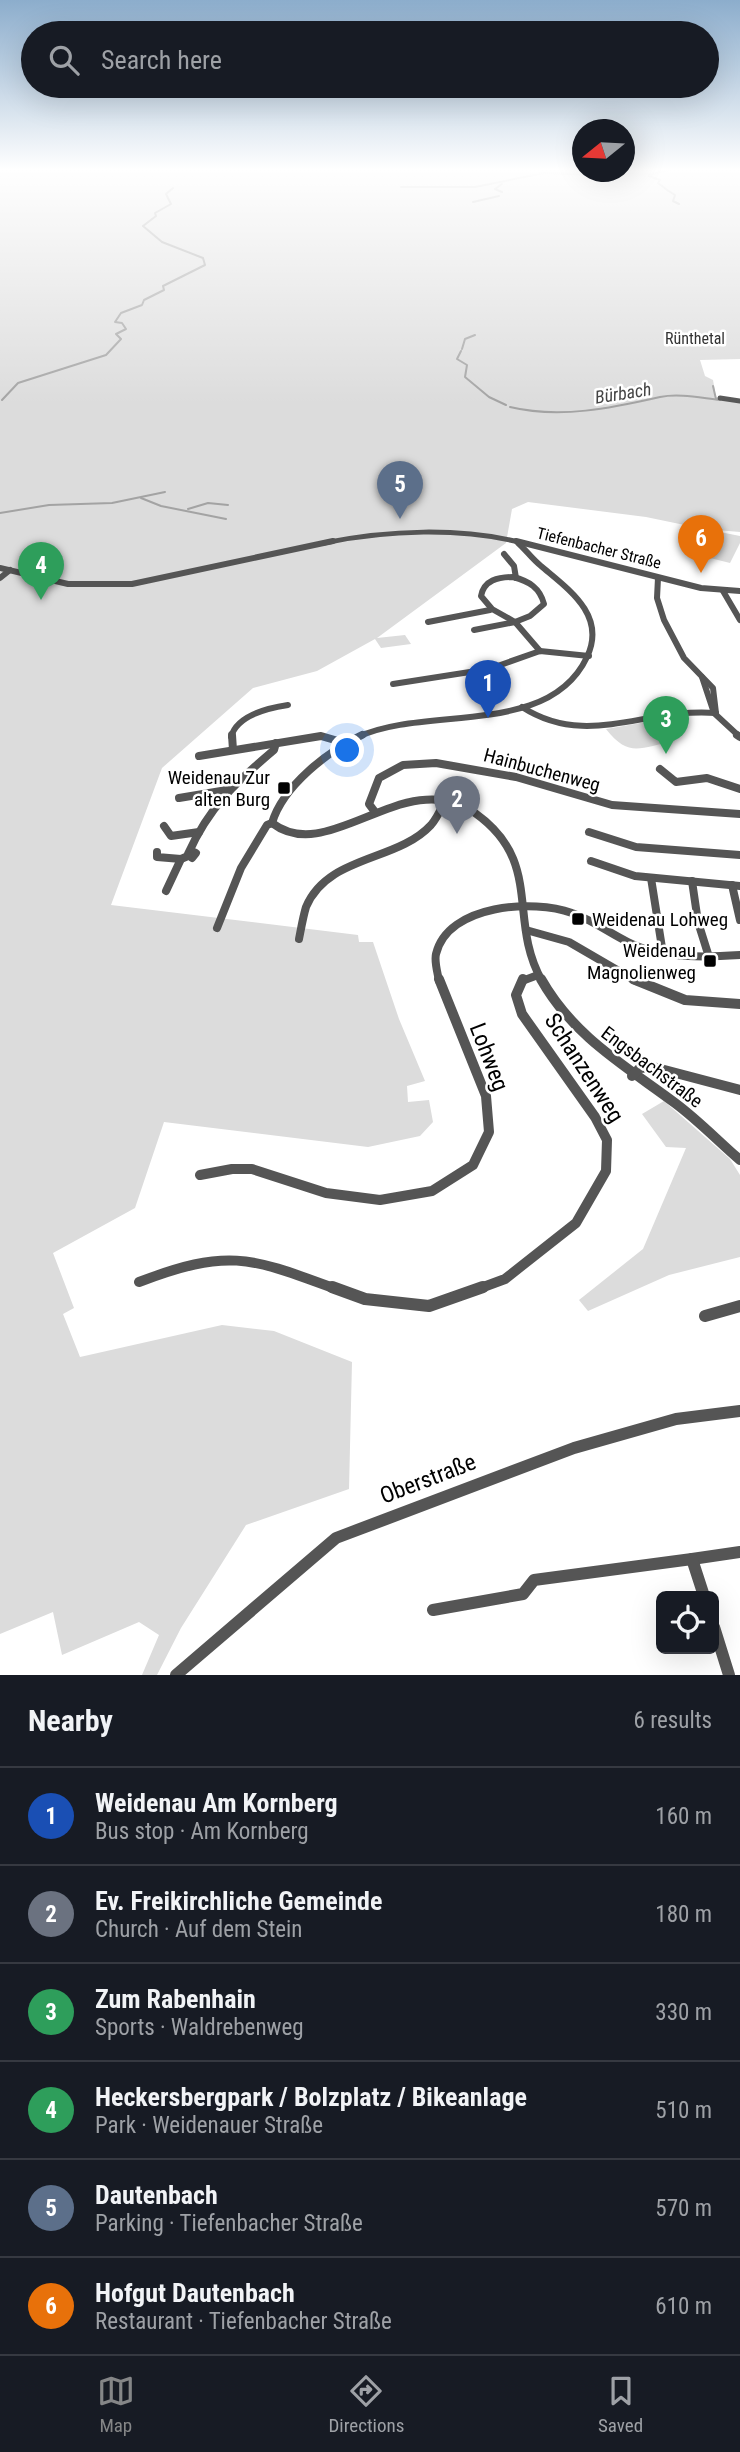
<!DOCTYPE html>
<html lang="en">
<head>
<meta charset="utf-8">
<style>
	body { margin:0; font-family:"Roboto Condensed",sans-serif; background:#20242c; color:#f1f3f6 }
	.controls { position:absolute; right:21px; bottom:21px; display:grid; overflow:hidden; border-radius:10px; box-shadow:0 7px 28px #0002 }
	.controls button { width:63px; height:63px; display:grid; place-items:center; padding:0; border:0; border-bottom:2px solid #363941; background:#171b24; color:#f1f3f6; font:35px sans-serif }
	.compass { position:absolute; left:572px; top:119px; width:63px; height:63px; border-radius:50%; background:#171b24; box-shadow:0 7px 28px #0002; rotate:252deg }
	.you { position:absolute; left:348px; top:751px; width:24px; height:24px; margin:-18px; border:5px solid #fff; border-radius:50%; background:#1a73e8; box-shadow:0 0 0 10px #1a73e833 }
	.badge { display:grid; place-items:center; width:46px; height:46px; border-radius:50%; background:#858687; color:#fff; font-size:23px; font-weight:700 }
	.pin { position:absolute; translate:-50% -58px; filter:drop-shadow(0 2px 4px #0008) }
	.pin::after { content:''; position:absolute; top:37px; width:24px; height:21px; background:inherit; clip-path:polygon(0 0,100% 0,50% 100%) }
	.list { margin:0; padding:0; list-style:none }
	h2 { display:flex; justify-content:space-between; align-items:center; height:91px; margin:0; padding:0 28px; font-size:30px }
	h2 small { font-size:23px; font-weight:400; color:#9ea1a6 }
	.list li { display:grid; grid-template-columns:46px 1fr auto; gap:21px; align-items:center; box-sizing:border-box; height:98px; padding:0 28px; border-top:2px solid #363941 }
	.list b { display:block; font-size:26px; white-space:nowrap }
	.list p { margin:0; font-size:23px; white-space:nowrap; color:#9ea1a6 }
	.list em { font-size:23px; font-style:normal; color:#9ea1a6 }
	.icon { flex:none; width:38px; height:38px; fill:none; stroke:currentColor; stroke-width:2; stroke-linecap:round; stroke-linejoin:round }
	.map { position:relative; flex:none; width:740px; height:1675px; overflow:hidden }
	.search { position:absolute; background:#171b24; box-shadow:0 7px 28px #0002; left:21px; right:21px; top:21px; height:77px; display:flex; align-items:center; gap:18px; box-sizing:border-box; padding:0 24px; border-radius:38px; color:#9ea1a6; font-size:26px }
	.sheet { height:679px; background:#171b24 }
	nav { display:flex; justify-content:space-around; align-items:center; box-sizing:border-box; height:98px; border-top:2px solid #363941; background:#171b24; font-size:19px; color:#9ea1a6 }
	nav a { display:grid; justify-items:center; gap:4px }
	nav .on { color:#858687 }
	.map>svg:first-child { display:block }
	.green { fill:#dcdcdc }
	.lines { fill:none; stroke-linecap:round; stroke-linejoin:round }
	.stream { stroke:#a3a3a3; stroke-width:2 }
	.minor-far4 { stroke:#555; stroke-width:5 }
	.minor-far3 { stroke:#555; stroke-width:6 }
	.minor-far2 { stroke:#555; stroke-width:8 }
	.minor-far1 { stroke:#555; stroke-width:10 }
	.minor { stroke:#555; stroke-width:12 }
	.poi-dot { fill:#000; stroke:#fff; stroke-width:2.5 }
	.labels { text-anchor:middle; dominant-baseline:central; stroke-width:5; stroke-linejoin:round; paint-order:stroke }
	.far-park-label { font-size:16px; fill:#333; stroke:#fff }
	.far-street-label { font-size:16px; fill:#000; stroke:#fff }
	.far-water-label { font-size:18px; font-style:italic; fill:#444; stroke:#fff }
	.street-label { font-size:19px; fill:#000; stroke:#fff }
	.poi-label { font-size:19px; fill:#000; stroke:#fff; text-anchor:end }
	.near-street-label { font-size:23px; fill:#000; stroke:#fff }
</style>
</head>
<body>
<div class="map">
<svg width="740" height="1675" viewBox="0 0 740 1675">
	<rect width="100%" height="100%" fill="#fff"/>
	<g class="green">
		<path d="M0,169H740V359L700,360L705,376L713,380L716,397L740,401V532L705,529L740,536V543L730,563L706,557L689,540L699,528L646,517L528,502L512,509L506,543L377,638L405,635L411,644L381,648L375,639L317,671L253,688L162,768L111,905L358,935L359,942H373L399,1019L425,1081L407,1086L408,1102L429,1100L433,1122L420,1136L368,1147L164,1122L135,1208L53,1253L74,1308L63,1314L80,1357L222,1325L274,1331L352,1362L349,1489L246,1525L181,1628L157,1675H142L159,1635L139,1622L62,1655L53,1612L0,1634Z"/>
		<path d="M658,720L675,741C640,747 630,759 606,729Z"/>
		<path d="M664,1101L730,1159L740,1175V1257L669,1275L588,1311L579,1300L643,1249L686,1148L666,1147L642,1114Z"/>
	</g>
	<g class="lines">
		<g class="stream">
			<path d="M649,175L672,169"/>
			<path d="M649,176L660,180L658,183L666,189"/>
			<path d="M502,184L495,189L502,192"/>
			<path d="M401,187H475L544,173L622,176"/>
			<path d="M667,190L675,195L673,201L679,204"/>
			<path d="M473,202L499,196"/>
			<path d="M462,349L465,339L475,335"/>
			<path d="M461,351L457,359L467,365L465,377L489,397L506,405"/>
			<path d="M713,386L716,399"/>
			<path d="M2,400L18,383L106,355L121,339L116,334L126,329L122,323L115,322L121,313L142,305L144,300L164,290L163,286L205,265L203,258L162,242L143,226L156,216L155,213L171,204L166,194L173,188"/>
			<path d="M510,407C560,419 612,408 660,397C679,393 701,398 720,400"/>
			<path d="M141,498L161,506L226,519"/>
			<path d="M188,509L208,503L228,505"/>
			<path d="M0,513L49,505L112,503L165,492"/>
		</g>
		<g class="minor-far4">
			<path d="M720,398L740,401"/>
			<path d="M324,543C387,530 460,527 523,543"/>
		</g>
		<g class="minor-far3">
			<path d="M516,541L701,588L740,591"/>
			<path d="M504,554L514,566L516,578"/>
			<path d="M0,568L68,584H132L333,541"/>
			<path d="M513,577C529,581 540,588 544,604L530,616L515,622L492,609L481,596C484,580 498,577 513,577Z"/>
			<path d="M0,578L10,570"/>
			<path d="M658,578L657,598L664,620L684,658L713,688L716,713"/>
			<path d="M723,591L740,620"/>
			<path d="M428,622L490,610"/>
			<path d="M515,622L540,651"/>
			<path d="M474,630L515,622"/>
			<path d="M702,677L714,713L740,737"/>
			<path d="M393,684L489,669L540,651L589,656"/>
			<path d="M522,707C587,749 645,707 716,713"/>
			<path d="M231,737C237,715 268,708 288,705"/>
			<path d="M316,737H324"/>
			<path d="M358,737C426,705 549,738 587,657C607,615 568,589 541,566C532,559 526,550 518,543"/>
		</g>
		<g class="minor-far2">
			<path d="M232,735L233,750"/>
			<path d="M737,735L740,737"/>
			<path d="M199,756L321,736L345,743"/>
			<path d="M660,769L676,782L707,778L740,789"/>
			<path d="M179,798L227,790"/>
			<path d="M375,812L369,804L379,778L403,765L436,763L516,777L612,805L740,814"/>
			<path d="M272,823C329,867 405,764 475,813C544,862 507,919 542,981"/>
			<path d="M164,826L171,836L199,832"/>
			<path d="M589,832L636,847L740,855"/>
			<path d="M192,851L196,853L192,858L188,854C209,807 236,782 274,750L276,743"/>
			<path d="M157,852V857L181,859"/>
			<path d="M591,861L635,876L740,886"/>
			<path d="M651,878L663,954"/>
			<path d="M692,881L698,922L709,957"/>
			<path d="M732,885L740,920"/>
			<path d="M166,891L181,859L188,856"/>
			<path d="M217,928L241,868L267,825L272,823C283,786 328,751 362,735"/>
			<path d="M526,930L569,942L636,981"/>
			<path d="M299,939C301,929 303,917 306,907C328,855 397,862 431,825C437,818 441,809 445,801"/>
			<path d="M439,981C438,974 434,962 436,954C448,904 534,899 572,913C599,922 621,943 649,950C679,958 710,957 740,955"/>
			<path d="M522,981L538,975"/>
		</g>
		<g class="minor-far1">
			<path d="M541,979C573,1036 624,1065 675,1103C698,1120 718,1141 740,1160"/>
			<path d="M633,979L685,1000L740,1004"/>
			<path d="M632,1076L640,1068L653,1067L740,1090"/>
			<path d="M200,1175L232,1169H252L326,1193L380,1200L432,1191L473,1165L489,1132L486,1096L439,979"/>
			<path d="M139,1282C229,1248 249,1257 336,1289"/>
			<path d="M478,1289L505,1279L576,1223L606,1171L607,1140L595,1117L522,1014L516,995L523,979"/>
		</g>
		<g class="minor">
			<path d="M332,1287L365,1299L429,1306L483,1287"/>
			<path d="M705,1316L740,1306"/>
			<path d="M692,1559L740,1552"/>
			<path d="M433,1610L523,1594L534,1580L692,1559L704,1596"/>
			<path d="M714,1627L729,1675"/>
			<path d="M176,1675L336,1538L574,1448L676,1419L740,1411"/>
		</g>
	</g>
	<linearGradient id="sky" x2="0" y2="1"><stop stop-color="#8cadcc"/><stop offset="0.42" stop-color="#fff"/><stop offset="1" stop-color="#fff" stop-opacity="0"/></linearGradient>
	<rect width="740" height="404" fill="url(#sky)"/>
	<g class="poi-dot">
		<rect x="277" y="781" width="14" height="14" rx="3.5"/>
		<rect x="571" y="912" width="14" height="14" rx="3.5"/>
		<rect x="703" y="954" width="14" height="14" rx="3.5"/>
	</g>
	<g class="labels">
		<g class="far-park-label">
			<text x="695" y="338">Rünthetal</text>
		</g>
		<g class="far-street-label">
			<text transform="translate(599 548) rotate(14)">Tiefenbacher Straße</text>
		</g>
		<g class="far-water-label">
			<text transform="translate(623 393) rotate(-9)">Bürbach</text>
		</g>
		<g class="street-label">
			<text transform="translate(542 770) rotate(15)">Hainbuchenweg</text>
			<text transform="translate(652 1067) rotate(37)">Engsbachstraße</text>
		</g>
		<g class="poi-label">
			<text x="270" y="777">Weidenau Zur<tspan x="270" dy="22">alten Burg</tspan></text>
			<text x="592" y="919" text-anchor="start">Weidenau Lohweg</text>
			<text x="696" y="950">Weidenau<tspan x="696" dy="22">Magnolienweg</tspan></text>
		</g>
		<g class="near-street-label">
			<text transform="translate(489 1057) rotate(69)">Lohweg</text>
			<text transform="translate(584 1068) rotate(57)">Schanzenweg</text>
			<text transform="translate(428 1479) rotate(-21)">Oberstraße</text>
		</g>
	</g>
</svg>
<div class="controls">
<button><svg class="icon" aria-label="locate" viewBox="0 0 24 24"><circle cx="12" cy="12" r="6"/><path d="M12 2v4M12 18v4M2 12h4M18 12h4"/></svg></button>
</div>
<svg class="compass" viewBox="-18 -18 36 36"><path d="M0-13l5 13h-10z" fill="#e53935"/><path d="M0 13l5-13h-10z" fill="#9ea1a6"/></svg>
<div class="you"></div>
<div class="pin badge" style="left:488px;top:718px;background:#1a4fb4">1</div>
<div class="pin badge" style="left:457px;top:834px;background:#6b7280">2</div>
<div class="pin badge" style="left:666px;top:754px;background:#2e9e5b">3</div>
<div class="pin badge" style="left:41px;top:600px;background:#2e9e5b">4</div>
<div class="pin badge" style="left:400px;top:519px;background:#5c6f8a">5</div>
<div class="pin badge" style="left:701px;top:573px;background:#e8710a">6</div>
<div class="search"><svg class="icon" aria-label="search" viewBox="0 0 24 24"><circle cx="10" cy="10" r="6"/><path d="M15 15l6 6"/></svg>Search here</div>
</div>
<section class="sheet">
<h2>Nearby<small>6 results</small></h2>
<ul class="list">
<li><span class="badge" style="background:#1a4fb4">1</span><div><b>Weidenau Am Kornberg</b><p>Bus stop · Am Kornberg</p></div><em>160 m</em></li>
<li><span class="badge" style="background:#6b7280">2</span><div><b>Ev. Freikirchliche Gemeinde</b><p>Church · Auf dem Stein</p></div><em>180 m</em></li>
<li><span class="badge" style="background:#2e9e5b">3</span><div><b>Zum Rabenhain</b><p>Sports · Waldrebenweg</p></div><em>330 m</em></li>
<li><span class="badge" style="background:#2e9e5b">4</span><div><b>Heckersbergpark / Bolzplatz / Bikeanlage</b><p>Park · Weidenauer Straße</p></div><em>510 m</em></li>
<li><span class="badge" style="background:#5c6f8a">5</span><div><b>Dautenbach</b><p>Parking · Tiefenbacher Straße</p></div><em>570 m</em></li>
<li><span class="badge" style="background:#e8710a">6</span><div><b>Hofgut Dautenbach</b><p>Restaurant · Tiefenbacher Straße</p></div><em>610 m</em></li>
</ul>
</section>
<nav>
<a class="on"><svg class="icon" aria-label="map" viewBox="0 0 24 24"><path d="M3 6l6-2 6 2 6-2v14l-6 2-6-2-6 2zM9 4v14M15 6v14"/></svg>Map</a>
<a><svg class="icon" aria-label="directions" viewBox="0 0 24 24"><path d="M12 3l9 9-9 9-9-9zM9 14v-3h6M13 9l2 2-2 2"/></svg>Directions</a>
<a><svg class="icon" aria-label="saved" viewBox="0 0 24 24"><path d="M7 4h10v16l-5-4-5 4z"/></svg>Saved</a>
</nav>
</body>
</html>
